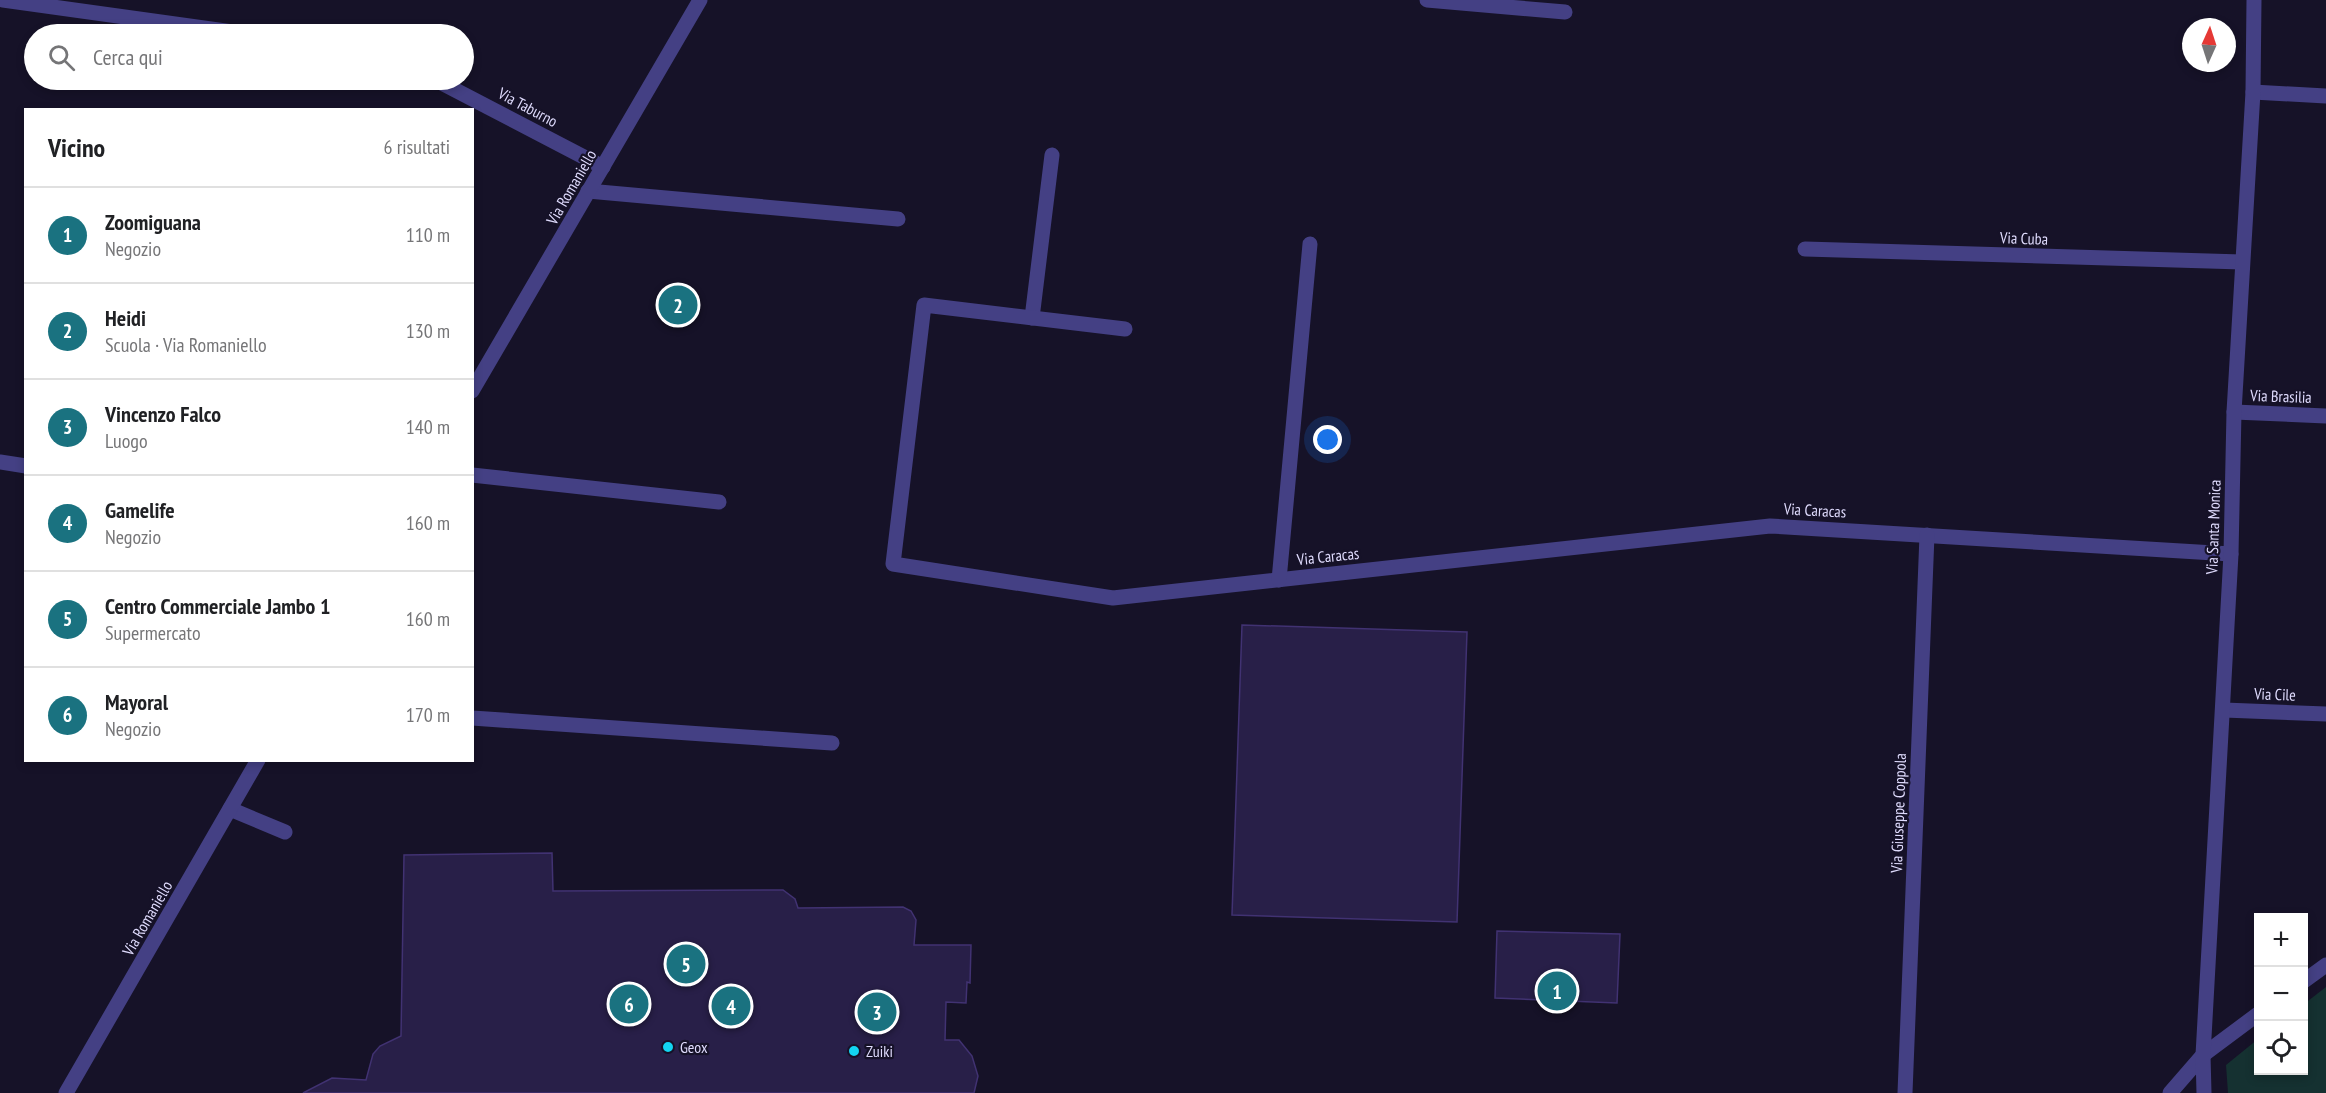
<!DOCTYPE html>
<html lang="it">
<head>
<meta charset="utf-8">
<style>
	body { margin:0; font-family:"PT Sans Narrow",sans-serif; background:#f6f6f6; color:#202124 }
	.controls { position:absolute; right:18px; bottom:18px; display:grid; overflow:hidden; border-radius:0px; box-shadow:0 3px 9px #0003 }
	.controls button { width:54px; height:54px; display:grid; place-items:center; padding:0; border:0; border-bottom:2px solid #e0e0e0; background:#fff; color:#202124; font:30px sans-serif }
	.compass { position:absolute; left:2182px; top:18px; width:54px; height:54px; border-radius:50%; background:#fff; box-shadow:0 3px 9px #0003; rotate:3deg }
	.you { position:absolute; left:1328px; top:440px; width:21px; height:21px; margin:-15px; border:4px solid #fff; border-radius:50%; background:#1a73e8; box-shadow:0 0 0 9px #1a73e833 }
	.badge { display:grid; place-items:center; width:39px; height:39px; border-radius:50%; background:#1a7280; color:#fff; font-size:20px; font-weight:700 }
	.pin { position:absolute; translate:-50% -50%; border:3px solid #fff; box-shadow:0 2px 6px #0006 }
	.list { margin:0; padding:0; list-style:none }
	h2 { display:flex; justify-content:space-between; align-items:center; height:78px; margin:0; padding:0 24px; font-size:26px }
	h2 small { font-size:20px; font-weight:400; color:#757577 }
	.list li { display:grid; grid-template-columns:39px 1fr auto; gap:18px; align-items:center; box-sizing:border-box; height:96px; padding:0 24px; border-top:2px solid #e0e0e0 }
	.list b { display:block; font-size:22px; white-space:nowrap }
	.list p { margin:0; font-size:20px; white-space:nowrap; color:#757577 }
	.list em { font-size:20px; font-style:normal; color:#757577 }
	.icon { flex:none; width:33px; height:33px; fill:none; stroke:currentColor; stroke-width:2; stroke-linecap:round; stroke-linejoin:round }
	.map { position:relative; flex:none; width:2326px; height:1093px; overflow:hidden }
	.search { position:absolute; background:#fff; box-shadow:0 3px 9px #0003; left:24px; top:24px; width:450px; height:66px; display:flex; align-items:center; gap:15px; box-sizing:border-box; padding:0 21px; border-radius:33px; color:#757577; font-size:22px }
	.panel { position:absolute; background:#fff; box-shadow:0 3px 9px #0003; left:24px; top:108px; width:450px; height:654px; border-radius:0px }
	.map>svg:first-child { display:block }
	.green { fill:#153131 }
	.building { fill:#281f48; stroke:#413272; stroke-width:1.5 }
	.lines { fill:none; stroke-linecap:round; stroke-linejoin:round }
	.service { stroke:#444084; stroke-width:15 }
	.minor { stroke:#444084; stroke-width:15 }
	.tertiary { stroke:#444084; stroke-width:15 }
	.poi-dot { fill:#13d4f1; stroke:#161228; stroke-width:2 }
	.labels { text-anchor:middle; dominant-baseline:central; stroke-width:4.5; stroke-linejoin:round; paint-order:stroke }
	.street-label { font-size:16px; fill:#dfdbfd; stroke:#161228 }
	.poi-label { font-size:16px; fill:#dfdbfd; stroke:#161228; text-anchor:start }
</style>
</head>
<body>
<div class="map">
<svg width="2326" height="1093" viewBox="0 0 2326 1093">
	<rect width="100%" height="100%" fill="#161228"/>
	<path class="green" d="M2326,987V1093H2228L2226,1065L2258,1039V1070H2304V1004Z"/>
	<g class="building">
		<path d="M1242,625L1467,632L1457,922L1232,915Z"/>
		<path d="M552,853L553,891L783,890L795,899L798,908L903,907L911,911L916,920L914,945H971L970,983L967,982L966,1003L946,1002L945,1040H959L972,1056L978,1076L974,1093H303L332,1078L366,1080L373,1054L380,1046L401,1036L404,855Z"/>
		<path d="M1497,931L1620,934L1617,1003L1495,998Z"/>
	</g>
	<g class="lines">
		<g class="service">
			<path d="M0,462L26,466"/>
			<path d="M472,475L719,502"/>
			<path d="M230,809L285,832"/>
		</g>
		<g class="minor">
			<path d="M3,0L247,34"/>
			<path d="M1427,0L1565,12"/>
			<path d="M436,80L603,167"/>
			<path d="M2253,92L2326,96"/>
			<path d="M588,191L898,219"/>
			<path d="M1805,249L2242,262"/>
			<path d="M1032,318L1052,155"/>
			<path d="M1125,329L924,305L893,564L1113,598L1770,526L2231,554"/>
			<path d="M2234,412L2326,416"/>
			<path d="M1279,580L1310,244"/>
			<path d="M2224,710L2326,714"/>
			<path d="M472,718L832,743"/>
			<path d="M2304,981L2326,965"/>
			<path d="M2203,1055L2258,1014"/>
			<path d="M1905,1093L1927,535"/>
		</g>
		<g class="tertiary">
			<path d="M472,391L700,0"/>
			<path d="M66,1093L258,760"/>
			<path d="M2170,1093L2203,1055"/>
			<path d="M2204,1093L2203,1055L2231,554L2234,412L2253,92L2254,0"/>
		</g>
	</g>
	<g class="poi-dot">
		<circle cx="668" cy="1047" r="6"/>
		<circle cx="854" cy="1051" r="6"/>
	</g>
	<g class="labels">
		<g class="street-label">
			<text transform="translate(528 107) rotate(28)">Via Taburno</text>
			<text transform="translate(571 187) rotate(-60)">Via Romaniello</text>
			<text transform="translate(2024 238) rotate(2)">Via Cuba</text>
			<text transform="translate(2281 396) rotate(2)">Via Brasilia</text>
			<text transform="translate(1815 510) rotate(3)">Via Caracas</text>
			<text transform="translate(2213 527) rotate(-88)">Via Santa Monica</text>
			<text transform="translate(1328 556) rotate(-6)">Via Caracas</text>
			<text transform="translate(2275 694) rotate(2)">Via Cile</text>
			<text transform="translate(1898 813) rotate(-88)">Via Giuseppe Coppola</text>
			<text transform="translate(147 918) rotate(-60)">Via Romaniello</text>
		</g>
		<g class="poi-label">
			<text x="680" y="1047">Geox</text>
			<text x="866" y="1051">Zuiki</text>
		</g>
	</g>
</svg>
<div class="controls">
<button>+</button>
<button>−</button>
<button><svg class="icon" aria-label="locate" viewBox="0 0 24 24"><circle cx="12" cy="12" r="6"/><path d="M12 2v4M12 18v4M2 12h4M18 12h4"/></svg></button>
</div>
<svg class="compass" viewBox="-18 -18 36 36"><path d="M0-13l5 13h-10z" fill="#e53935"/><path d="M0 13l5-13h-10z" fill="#757577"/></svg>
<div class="you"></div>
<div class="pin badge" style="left:1557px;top:991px">1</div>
<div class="pin badge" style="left:678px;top:305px">2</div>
<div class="pin badge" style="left:877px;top:1012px">3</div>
<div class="pin badge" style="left:731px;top:1006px">4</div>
<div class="pin badge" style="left:686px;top:964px">5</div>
<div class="pin badge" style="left:629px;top:1004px">6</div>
<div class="search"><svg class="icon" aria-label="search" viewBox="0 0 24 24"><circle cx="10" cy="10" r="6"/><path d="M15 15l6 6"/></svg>Cerca qui</div>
<section class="panel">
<h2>Vicino<small>6 risultati</small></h2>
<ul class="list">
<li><span class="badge">1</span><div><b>Zoomiguana</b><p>Negozio</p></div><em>110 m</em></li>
<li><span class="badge">2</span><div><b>Heidi</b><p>Scuola · Via Romaniello</p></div><em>130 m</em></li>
<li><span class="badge">3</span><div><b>Vincenzo Falco</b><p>Luogo</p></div><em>140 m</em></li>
<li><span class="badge">4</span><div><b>Gamelife</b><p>Negozio</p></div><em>160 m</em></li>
<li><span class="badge">5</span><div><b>Centro Commerciale Jambo 1</b><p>Supermercato</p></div><em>160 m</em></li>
<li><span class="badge">6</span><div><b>Mayoral</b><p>Negozio</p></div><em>170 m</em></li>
</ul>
</section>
</div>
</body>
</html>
